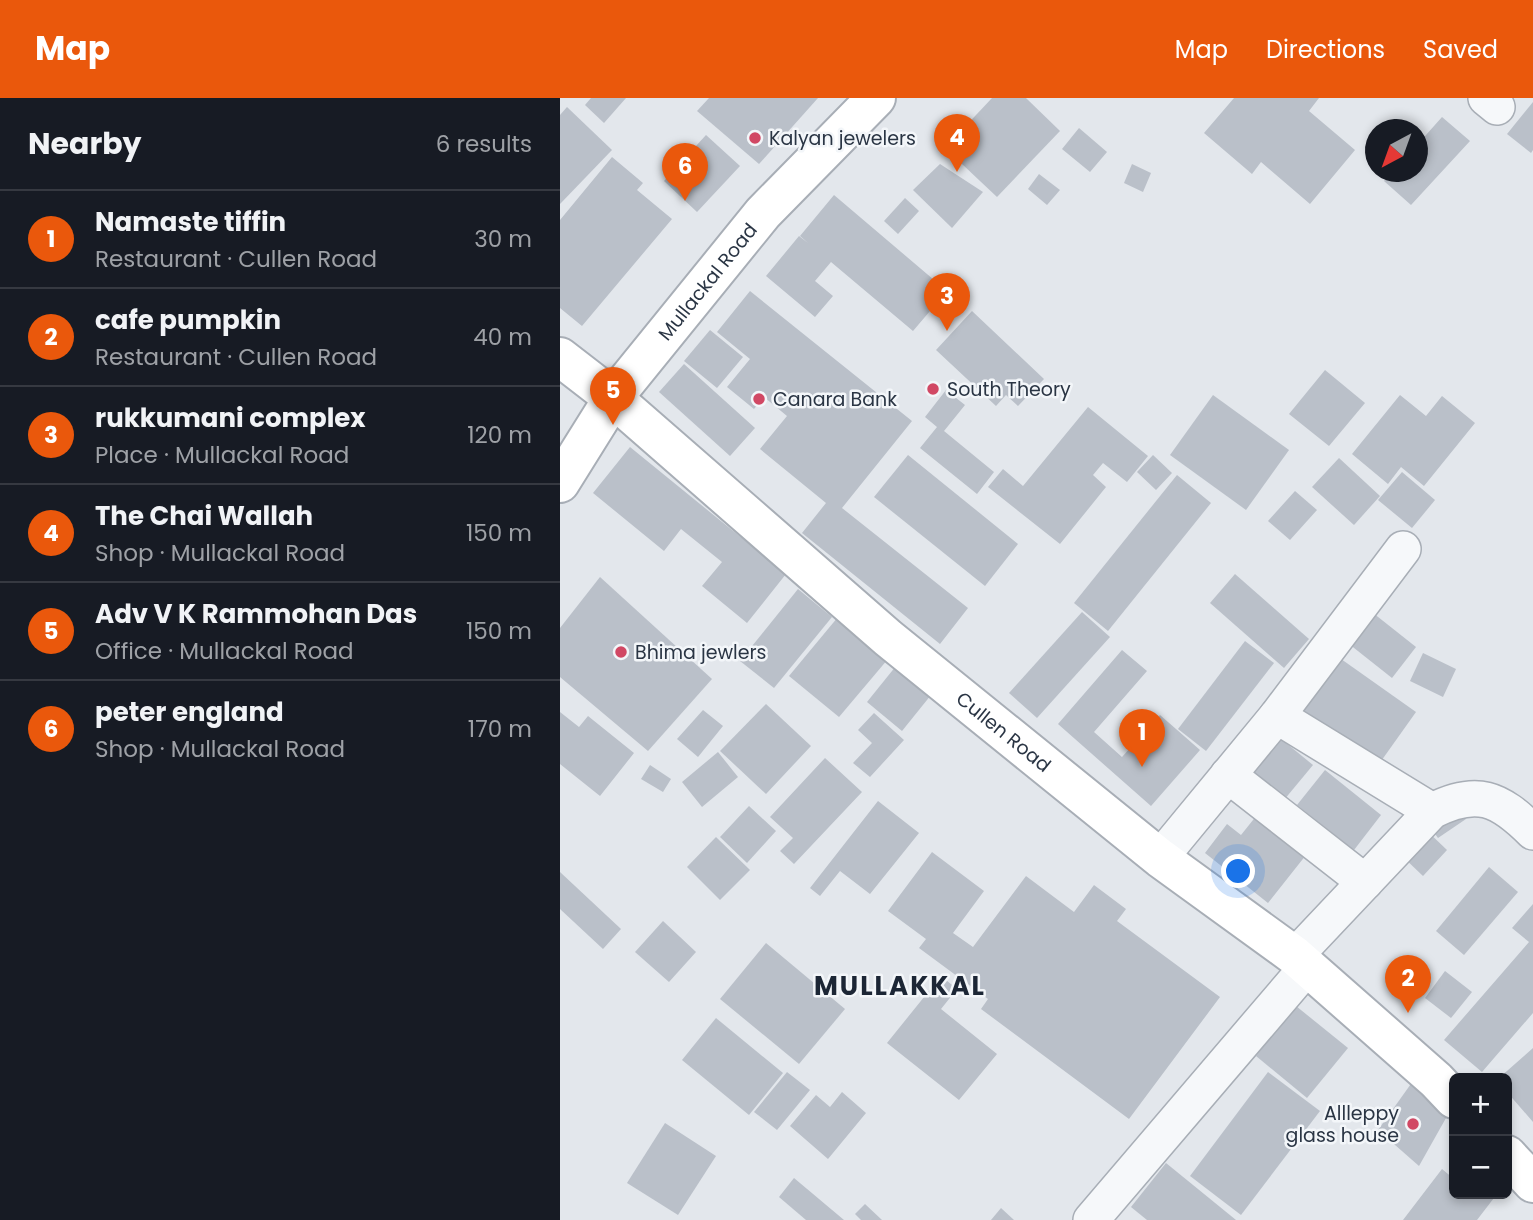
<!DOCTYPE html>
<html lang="en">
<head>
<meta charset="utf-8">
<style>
	body { margin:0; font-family:Poppins,sans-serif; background:#242831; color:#f1f3f6 }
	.controls { position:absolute; right:21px; bottom:21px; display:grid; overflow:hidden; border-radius:10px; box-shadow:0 4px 10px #0003 }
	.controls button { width:63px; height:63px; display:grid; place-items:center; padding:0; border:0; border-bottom:2px solid #363941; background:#171b24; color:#f1f3f6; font:35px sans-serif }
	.compass { position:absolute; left:805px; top:21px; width:63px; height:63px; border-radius:50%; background:#171b24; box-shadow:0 4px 10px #0003; rotate:221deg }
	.you { position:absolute; left:679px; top:774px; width:24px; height:24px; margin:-18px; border:5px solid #fff; border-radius:50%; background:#1a73e8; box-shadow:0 0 0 10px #1a73e833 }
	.badge { display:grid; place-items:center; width:46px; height:46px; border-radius:50%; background:#ea580c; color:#fff; font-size:23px; font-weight:700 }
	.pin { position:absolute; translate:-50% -58px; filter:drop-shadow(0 2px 4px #0008) }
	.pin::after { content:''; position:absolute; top:37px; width:24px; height:21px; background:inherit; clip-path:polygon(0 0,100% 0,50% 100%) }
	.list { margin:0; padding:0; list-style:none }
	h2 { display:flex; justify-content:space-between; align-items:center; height:91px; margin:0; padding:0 28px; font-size:30px }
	h2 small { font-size:23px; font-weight:400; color:#9ea1a6 }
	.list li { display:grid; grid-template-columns:46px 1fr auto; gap:21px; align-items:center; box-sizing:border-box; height:98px; padding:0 28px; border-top:2px solid #363941 }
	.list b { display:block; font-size:26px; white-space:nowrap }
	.list p { margin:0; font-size:23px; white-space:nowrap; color:#9ea1a6 }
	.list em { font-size:23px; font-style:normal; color:#9ea1a6 }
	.map { position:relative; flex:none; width:973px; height:1122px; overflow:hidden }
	header { display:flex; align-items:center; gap:42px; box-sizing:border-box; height:98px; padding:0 35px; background:#ea580c; color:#fff }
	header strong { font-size:33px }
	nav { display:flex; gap:38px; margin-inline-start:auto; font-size:24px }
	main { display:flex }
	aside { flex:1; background:#171b24 }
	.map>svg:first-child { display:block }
	.building { fill:#bac0c9 }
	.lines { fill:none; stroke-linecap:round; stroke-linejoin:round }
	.minor-casing { stroke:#a8aeb6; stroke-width:38 }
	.secondary-casing { stroke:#a8aeb6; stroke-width:42 }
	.minor { stroke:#f6f8fa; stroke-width:35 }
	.secondary { stroke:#fff; stroke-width:38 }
	.poi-dot { fill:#d14864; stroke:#f3f6f9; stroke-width:2.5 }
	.labels { text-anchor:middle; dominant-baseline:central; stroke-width:5; stroke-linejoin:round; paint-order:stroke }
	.poi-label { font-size:19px; fill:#2a3544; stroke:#f3f6f9; text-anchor:start }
	.street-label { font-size:19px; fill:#2a3544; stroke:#f3f6f9 }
	.district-label { font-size:26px; font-weight:bold; letter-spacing:2px; fill:#1c2635; stroke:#f3f6f9 }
</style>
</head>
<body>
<header>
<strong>Map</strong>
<nav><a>Map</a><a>Directions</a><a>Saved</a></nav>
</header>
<main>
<aside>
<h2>Nearby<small>6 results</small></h2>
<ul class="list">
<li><span class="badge">1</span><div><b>Namaste tiffin</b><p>Restaurant · Cullen Road</p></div><em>30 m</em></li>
<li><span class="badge">2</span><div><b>cafe pumpkin</b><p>Restaurant · Cullen Road</p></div><em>40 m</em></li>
<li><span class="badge">3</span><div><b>rukkumani complex</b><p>Place · Mullackal Road</p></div><em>120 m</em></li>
<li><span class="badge">4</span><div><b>The Chai Wallah</b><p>Shop · Mullackal Road</p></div><em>150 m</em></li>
<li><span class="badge">5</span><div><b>Adv V K Rammohan Das</b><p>Office · Mullackal Road</p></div><em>150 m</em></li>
<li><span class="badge">6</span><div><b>peter england</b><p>Shop · Mullackal Road</p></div><em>170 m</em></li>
</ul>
</aside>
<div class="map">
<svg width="973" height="1122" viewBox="0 0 973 1122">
	<rect width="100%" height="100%" fill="#e3e7ec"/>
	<g class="building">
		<path d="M31,0H66L44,25L25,7Z"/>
		<path d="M149,0H258L199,66L137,13Z"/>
		<path d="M432,0H466L500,33L437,99L385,50Z"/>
		<path d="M674,0H759L749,13L795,52L750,106L701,64L692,76L644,35Z"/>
		<path d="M973,4V52L971,55L947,36Z"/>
		<path d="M7,9L52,52L0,106V17Z"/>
		<path d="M882,19L910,43L851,107L824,83L832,74H858V46Z"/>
		<path d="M519,30L547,54L530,74L502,51Z"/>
		<path d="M146,37L180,68L137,114L104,83Z"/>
		<path d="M52,59L83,85L77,92L112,121L22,228L0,210V122Z"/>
		<path d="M380,66L423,94L392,130L353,92Z"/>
		<path d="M572,66L591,75L583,94L564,85Z"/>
		<path d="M479,76L500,92L487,107L468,91Z"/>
		<path d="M274,97L387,193L353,233L271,164L255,183L273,198L255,219L206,178L239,138L248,145L240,138Z"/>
		<path d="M345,100L359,113L338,136L324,123Z"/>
		<path d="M190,193L352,323L282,410L408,510L380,546L242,435L266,405L200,351L227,318L204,299L194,311L167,289L190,261L157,234Z"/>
		<path d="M412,213L484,281L458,308L446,297L436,308L376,252Z"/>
		<path d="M150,232L183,259L157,290L124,263Z"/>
		<path d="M124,266L195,330L170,358L99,294Z"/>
		<path d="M765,272L805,305L769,348L729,316Z"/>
		<path d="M386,292L405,307L384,333L434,374L417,396L360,350L377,329L365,319Z"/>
		<path d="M653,297L729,352L686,412L610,357Z"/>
		<path d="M840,297L866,318L882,298L915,325L864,388L841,369L828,386L792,356Z"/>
		<path d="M528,309L588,358L567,384L543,365L533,377L546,389L500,446L428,389L443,371L463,388Z"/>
		<path d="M70,349L226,476L187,525L142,488L162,464L121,431L104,453L33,395Z"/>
		<path d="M348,357L458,446L425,488L314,399Z"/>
		<path d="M593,357L612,375L596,392L577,374Z"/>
		<path d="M779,360L820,398L794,427L752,389Z"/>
		<path d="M842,374L875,402L852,430L818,402Z"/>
		<path d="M617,377L651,405L548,533L514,505Z"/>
		<path d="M735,393L757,412L730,442L708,423Z"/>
		<path d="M675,476L749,541L724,570L650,505Z"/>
		<path d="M40,479L152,581L88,653L0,579V530Z"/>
		<path d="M238,491L272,519L214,590L180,563Z"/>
		<path d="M808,511L856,549L832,580L784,542Z"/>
		<path d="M522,514L550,539L477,620L449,595Z"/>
		<path d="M278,519L328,561L279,619L229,578Z"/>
		<path d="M685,543L714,565L646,653L618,631Z"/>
		<path d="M562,552L587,573L534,634L562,659L600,617L640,652L591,708L498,626Z"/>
		<path d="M863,555L896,571L883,599L850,583Z"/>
		<path d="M774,556L856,614L819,666L737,608Z"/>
		<path d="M336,568L371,597L342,633L307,604Z"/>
		<path d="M206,606L251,648L206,696L160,653Z"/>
		<path d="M143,612L163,628L138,659L117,641Z"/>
		<path d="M0,614L19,629L28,618L74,655L40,698L0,666Z"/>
		<path d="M314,615L344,642L310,679L293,665L312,645L298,632Z"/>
		<path d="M715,636L753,667L719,708L681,677Z"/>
		<path d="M158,654L178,679L142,709L122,684Z"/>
		<path d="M265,660L302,694L234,766L220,753L233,740L210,719Z"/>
		<path d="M90,667L111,681L103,694L81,681Z"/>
		<path d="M765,672L821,717L794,752L737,707Z"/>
		<path d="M318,703L359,735L310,796L280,773L260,798L250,790Z"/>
		<path d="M895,706L906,721L878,740L867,725Z"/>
		<path d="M189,708L216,733L187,765L160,739Z"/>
		<path d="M697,717L746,757L708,805L645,755L667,726L681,737Z"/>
		<path d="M865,731L887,752L863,778L841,757Z"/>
		<path d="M156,739L190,772L160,802L127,769Z"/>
		<path d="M372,754L424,793L393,835L413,849L466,778L514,814L534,787L566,811L557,823L660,899L569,1021L421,911L428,901L359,850L366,841L328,813Z"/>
		<path d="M929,769L958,794L904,857L876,833Z"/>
		<path d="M0,774L61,831L43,851L0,811Z"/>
		<path d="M973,806V915L922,974L884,942L969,844L952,830Z"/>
		<path d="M103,823L136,854L109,884L75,854Z"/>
		<path d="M206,845L285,911L239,966L160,901Z"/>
		<path d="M885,873L912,894L891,920L865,900Z"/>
		<path d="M381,878L397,891L381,911L437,956L399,1002L327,945Z"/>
		<path d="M736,908L788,950L747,1000L696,958Z"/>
		<path d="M156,920L223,975L189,1017L122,962Z"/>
		<path d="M973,950V1024L947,994V980H939Z"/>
		<path d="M227,974L250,992L217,1032L194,1014Z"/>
		<path d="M708,974L760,1013L681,1117L630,1078Z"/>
		<path d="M858,976L886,1020L859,1068L818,1032Z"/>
		<path d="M282,994L306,1015L268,1061L230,1028L256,997L270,1009Z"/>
		<path d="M105,1025L156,1058L118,1117L67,1085Z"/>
		<path d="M606,1065L676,1122H587L571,1109Z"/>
		<path d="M882,1071L894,1081V1096H937L917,1122H843Z"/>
		<path d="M234,1080L284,1122H246L219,1099Z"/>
		<path d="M305,1106L322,1122H301L295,1116Z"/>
		<path d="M441,1110L454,1122H431Z"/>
	</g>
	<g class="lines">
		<defs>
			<g id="minor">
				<path d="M926,0L937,9"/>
				<path d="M717,618L843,451"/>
				<path d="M668,677L805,784"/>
				<path d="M600,760L717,618L872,713"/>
				<path d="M735,858L872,713C917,690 939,700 973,734"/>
				<path d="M531,1122L748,868"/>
			</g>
			<g id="secondary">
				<path id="s1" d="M0,259L53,300L328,540L600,760L735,858L876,982L894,1001"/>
				<path id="s2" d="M0,385L53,300L203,115L316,0"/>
				<path d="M947,1057L973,1085"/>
			</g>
		</defs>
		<use href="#minor" class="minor-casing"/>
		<use href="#secondary" class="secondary-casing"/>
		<use href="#minor" class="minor"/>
		<use href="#secondary" class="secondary"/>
	</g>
	<g class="poi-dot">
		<circle cx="195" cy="40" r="7"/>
		<circle cx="373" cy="291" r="7"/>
		<circle cx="199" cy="301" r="7"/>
		<circle cx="61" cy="554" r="7"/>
		<circle cx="853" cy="1026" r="7"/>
	</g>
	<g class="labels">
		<g class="poi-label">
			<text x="209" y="40">Kalyan jewelers</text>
			<text x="387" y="291">South Theory</text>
			<text x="213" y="301">Canara Bank</text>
			<text x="75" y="554">Bhima jewlers</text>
			<text x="839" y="1015" text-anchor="end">Allleppy<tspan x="839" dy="22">glass house</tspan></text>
		</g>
		<g class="street-label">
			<text stroke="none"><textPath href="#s2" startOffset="250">Mullackal Road</textPath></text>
			<text stroke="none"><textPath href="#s1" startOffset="581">Cullen Road</textPath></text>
		</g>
		<g class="district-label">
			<text x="340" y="888">MULLAKKAL</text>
		</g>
	</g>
</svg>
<div class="controls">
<button>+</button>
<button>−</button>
</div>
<svg class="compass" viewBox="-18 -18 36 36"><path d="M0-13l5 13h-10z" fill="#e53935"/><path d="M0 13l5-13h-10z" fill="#9ea1a6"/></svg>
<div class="you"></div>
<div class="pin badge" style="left:582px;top:669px">1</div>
<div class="pin badge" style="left:848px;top:915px">2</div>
<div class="pin badge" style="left:387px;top:233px">3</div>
<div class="pin badge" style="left:397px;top:74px">4</div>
<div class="pin badge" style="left:53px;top:327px">5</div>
<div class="pin badge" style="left:125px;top:103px">6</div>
</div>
</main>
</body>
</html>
